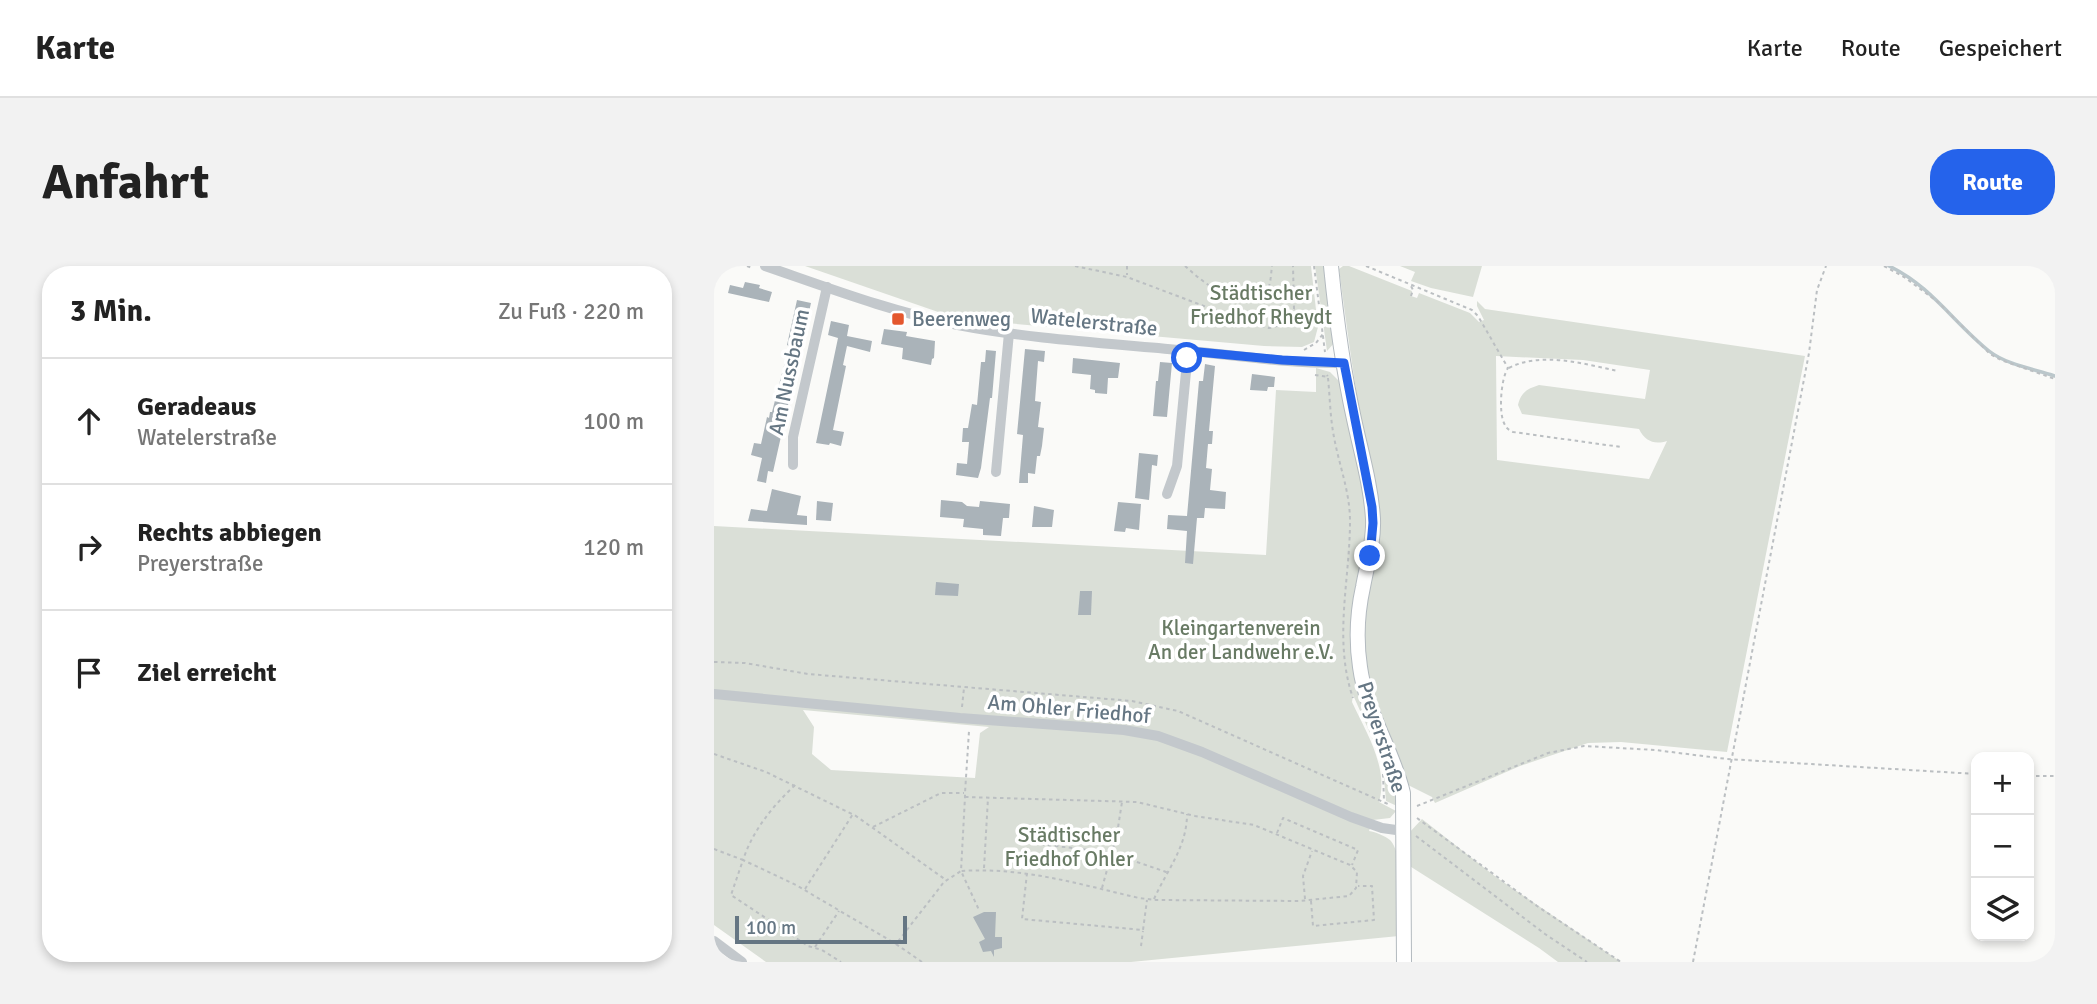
<!DOCTYPE html>
<html lang="de">
<head>
<meta charset="utf-8">
<style>
	body { margin:0; font-family:Signika,sans-serif; background:#f2f2f2; color:#222 }
	.controls { position:absolute; right:21px; bottom:21px; display:grid; overflow:hidden; border-radius:14px; box-shadow:0 4px 10px #0003 }
	.controls button { width:63px; height:63px; display:grid; place-items:center; padding:0; border:0; border-bottom:2px solid #e0e0e0; background:#fff; color:#222; font:35px sans-serif }
	.scale { position:absolute; left:21px; bottom:18px; width:172px; box-sizing:border-box; padding-left:7px; border:4px solid #657683; border-top:0; font-size:19px; line-height:24px; white-space:nowrap; color:#657683; -webkit-text-stroke:5px #fff; paint-order:stroke }
	.stop { position:absolute; width:21px; height:21px; margin:-16px; border:5px solid #2563eb; border-radius:50%; background:#fff }
	.stop.end { background:#2563eb; border-color:#fff; box-shadow:0 2px 7px #0008 }
	.list { margin:0; padding:0; list-style:none }
	h2 { display:flex; justify-content:space-between; align-items:center; height:91px; margin:0; padding:0 28px; font-size:30px }
	h2 small { font-size:23px; font-weight:400; color:#767676 }
	.list li { display:grid; grid-template-columns:46px 1fr auto; gap:21px; align-items:center; box-sizing:border-box; height:126px; padding:0 28px; border-top:2px solid #e0e0e0 }
	.list b { display:block; font-size:26px; white-space:nowrap }
	.list p { margin:0; font-size:23px; white-space:nowrap; color:#767676 }
	.list em { font-size:23px; font-style:normal; color:#767676 }
	.icon { flex:none; width:38px; height:38px; fill:none; stroke:currentColor; stroke-width:2; stroke-linecap:round; stroke-linejoin:round }
	.map { position:relative; flex:none; width:1341px; height:696px; overflow:hidden; border-radius:28px }
	header { display:flex; align-items:center; gap:42px; box-sizing:border-box; height:98px; padding:0 35px; background:#fff; border-bottom:2px solid #e0e0e0 }
	header strong { font-size:33px }
	nav { display:flex; gap:38px; margin-inline-start:auto; font-size:24px }
	.intro { display:flex; align-items:center; justify-content:space-between; box-sizing:border-box; height:168px; padding:0 42px }
	h1 { margin:0; font-size:49px }
	.button { padding:18px 32px; border-radius:28px; background:#2563eb; color:#fff; font-size:24px; font-weight:700 }
	main { display:flex; gap:42px; padding:0 42px }
	aside { flex:1; background:#fff; border-radius:28px; box-shadow:0 4px 10px #0003 }
	.map>svg:first-child { display:block }
	.green { fill:#dadfd7; fill-rule:evenodd }
	.lines { fill:none; stroke-linecap:round; stroke-linejoin:round }
	.stream { stroke:#bbc7cb; stroke-width:3.5 }
	.building { fill:#aab3b9 }
	.secondary-casing { stroke:#b3babf; stroke-width:16 }
	.path { stroke:#bbbfc2; stroke-width:2; stroke-dasharray:3.5 3.5; stroke-linecap:butt }
	.minor { stroke:#c3c8cc; stroke-width:10 }
	.secondary { stroke:#fff; stroke-width:14 }
	.route { stroke:#2563eb; stroke-width:9 }
	.poi-dot { fill:#e4572e; stroke:#fff; stroke-width:2.5 }
	.labels { text-anchor:middle; dominant-baseline:central; stroke-width:7; stroke-linejoin:round; paint-order:stroke }
	.park-label { font-size:21px; fill:#687a64; stroke:#fff }
	.poi-label { font-size:21px; fill:#657683; stroke:#fff; text-anchor:start }
	.street-label { font-size:21px; fill:#657683; stroke:#fff }
</style>
</head>
<body>
<header>
<strong>Karte</strong>
<nav><a>Karte</a><a>Route</a><a>Gespeichert</a></nav>
</header>
<div class="intro"><h1>Anfahrt</h1><a class="button">Route</a></div>
<main>
<aside>
<h2>3 Min.<small>Zu Fuß · 220 m</small></h2>
<ul class="list">
<li><svg class="icon" aria-label="ahead" viewBox="0 0 24 24"><path d="M12 20V5M6 11l6-6 6 6"/></svg><div><b>Geradeaus</b><p>Watelerstraße</p></div><em>100 m</em></li>
<li><svg class="icon" aria-label="right" viewBox="0 0 24 24"><path d="M7 20v-9h11M14 6l5 5-5 5"/></svg><div><b>Rechts abbiegen</b><p>Preyerstraße</p></div><em>120 m</em></li>
<li><svg class="icon" aria-label="arrive" viewBox="0 0 24 24"><path d="M6 21V4h12l-3 4 3 4H6"/></svg><div><b>Ziel erreicht</b></div></li>
</ul>
</aside>
<div class="map">
<svg width="1341" height="696" viewBox="0 0 1341 696">
	<rect width="100%" height="100%" fill="#fafaf8"/>
	<g class="green">
		<path d="M91,0H597L604,61L600,76L588,81L550,80L269,55L230,48Z"/>
		<path d="M601,0H611L621,76L613,85Z"/>
		<path d="M629,0H635L698,25L697,30L703,32L705,27L756,47L765,56L770,54L763,40V35L771,43L1091,90L1013,486L907,476L874,477L806,500L721,537L718,531L692,518C673,467 645,411 650,355C654,313 670,271 663,228C660,206 652,183 648,161C639,108 632,56 625,3ZM782,90L869,94L936,104L931,133L825,119C813,123 807,126 804,139L808,148L925,163C931,175 940,179 953,175L935,213L783,194Z"/>
		<path d="M686,0H768L759,31L717,22L697,15L701,6Z"/>
		<path d="M602,102L616,106L625,115L649,215L654,258L638,359L683,528V540L672,535L669,501L664,485L639,429L638,436C652,466 675,502 665,536L682,545L676,552L659,554L655,565C662,566 671,570 676,574C691,589 685,648 685,670L417,696H52L0,659V260L552,289L562,124L602,126ZM89,444L275,461L266,467L261,512L117,504L98,488L100,461Z"/>
		<path d="M708,553L782,611L907,696H844L825,682L694,599V568Z"/>
	</g>
	<g class="lines">
		<path class="stream" d="M1175,0C1217,20 1240,57 1275,85C1293,99 1320,103 1341,110"/>
	</g>
	<g class="building">
		<path d="M31,16L46,19L45,22L58,26L55,36L14,27L16,19L29,22Z"/>
		<path d="M83,34L97,37L59,206L54,205L52,217L43,215L48,192L37,189L40,177L47,178L53,151L55,152L56,146H58L75,80L73,79Z"/>
		<path d="M117,55L135,59L133,70L158,75L156,86L133,80L129,99L132,100L119,164L130,166L127,180L116,177L115,179L102,177L124,72L114,69Z"/>
		<path d="M170,63L193,66L192,70L221,75L220,92L218,93L217,99L188,93L189,82L167,78Z"/>
		<path d="M311,83L331,85L330,96L324,95L321,135L327,136L324,161L330,162L328,180L326,190H323L321,208L314,207V217H305L309,169L303,168Z"/>
		<path d="M272,84L282,85L278,132H276L267,202L264,212L242,209L243,197L253,198L255,176H248L249,162H254L258,138L263,139L267,96H271Z"/>
		<path d="M359,92L406,97L404,112H394L393,128L381,127V124L376,123L377,109L358,107Z"/>
		<path d="M446,96L458,97L453,151L439,150L442,115H444Z"/>
		<path d="M491,98L501,100L495,165H499L498,178H494L492,202L498,203L496,224L512,226L511,243L491,242L490,252H483L479,298L471,297L473,265L453,263L454,249L473,250L485,115H489Z"/>
		<path d="M538,108L561,111L560,121H554L553,125L536,124Z"/>
		<path d="M425,187L444,189L443,200L438,199L435,234L421,232Z"/>
		<path d="M58,223L87,230L83,249L93,250V259L34,255L37,243L53,245Z"/>
		<path d="M227,234L248,236L253,240L265,241L266,235L296,238L295,252H289L287,270L269,269V263L249,261L250,253L226,251Z"/>
		<path d="M103,235L119,237L117,255L102,254Z"/>
		<path d="M404,236L427,238L425,264L412,262L411,266L400,265Z"/>
		<path d="M320,240L340,244L338,261H318Z"/>
		<path d="M222,316L245,318L244,330L221,329Z"/>
		<path d="M366,325H378L377,349H364Z"/>
		<path d="M270,646H282L281,671H288V682L280,684V691L277,685L269,686L265,676L271,673L259,651Z"/>
	</g>
	<g class="lines">
		<defs>
			<path id="secondary" d="M617,0C622,51 629,103 640,153C647,186 657,219 659,253C660,276 653,299 649,321C643,348 642,374 646,401C652,446 679,484 689,527L690,696"/>
		</defs>
		<use href="#secondary" class="secondary-casing"/>
		<g class="path">
			<path d="M33,0L38,2"/>
			<path d="M361,0L413,11L535,57L555,62L571,58L580,43L579,0"/>
			<path d="M413,0V9"/>
			<path d="M471,0C489,16 509,33 535,33C543,32 551,30 554,23C557,16 557,7 558,0"/>
			<path d="M600,0L611,86"/>
			<path d="M652,0L758,44L764,50L794,102C787,112 784,148 791,159C793,163 795,164 799,166L907,181"/>
			<path d="M1170,0L1190,11L1224,36L1276,88L1287,94L1341,113"/>
			<path d="M697,30L699,24L697,20"/>
			<path d="M590,84L602,77L609,68"/>
			<path d="M795,102C827,85 870,98 904,105"/>
			<path d="M601,109L614,111L613,109"/>
			<path d="M614,112C616,131 616,151 620,171C625,199 636,226 636,255C636,314 619,374 639,432"/>
			<path d="M0,396L31,397L94,408L418,435L464,445L676,539"/>
			<path d="M248,441L250,422"/>
			<path d="M0,488L52,506L142,550L232,614"/>
			<path d="M669,508L670,534"/>
			<path d="M1315,510H1341"/>
			<path d="M81,519C58,541 39,564 29,594L82,619L182,678"/>
			<path d="M251,531L423,536L481,550L540,559L636,599L643,606L642,622L635,630L585,635L442,634L425,632C364,618 310,601 247,605L251,531V527L255,465"/>
			<path d="M703,540L834,487L870,480L941,484L1013,493L1262,508"/>
			<path d="M703,552L823,640L907,696"/>
			<path d="M159,561L227,527H250"/>
			<path d="M563,567L569,552L644,584L638,599"/>
			<path d="M702,570L831,668L873,696"/>
			<path d="M327,578L397,587L455,607"/>
			<path d="M0,583L29,594L17,629L94,680L108,684L127,696"/>
			<path d="M270,602L274,532"/>
			<path d="M313,607L308,653L429,664L433,634"/>
			<path d="M388,622L403,568L408,536"/>
			<path d="M91,623L139,548"/>
			<path d="M440,633C453,604 473,581 473,548"/>
			<path d="M591,633L589,610L598,585"/>
			<path d="M597,635L599,660L660,654L658,620H644"/>
			<path d="M427,680L429,665"/>
			<path d="M101,681L125,645"/>
			<path d="M208,696L182,678L230,616L247,605L265,644"/>
			<path d="M979,696L1095,87L1103,24L1112,0"/>
		</g>
		<g class="minor">
			<path d="M51,0C115,22 178,46 244,59C317,73 392,77 466,84C520,89 575,98 630,97"/>
			<path d="M79,199V171L113,21"/>
			<path d="M282,206L295,67"/>
			<path d="M453,228L463,200L474,85"/>
			<path d="M0,428L246,452L410,464L444,470L488,486L637,551L668,562L689,565"/>
			<path d="M0,675L28,696"/>
		</g>
		<use href="#secondary" class="secondary"/>
	</g>
	<g class="lines">
		<path class="route" d="M473,92L474,85L568,94L630,97L658,241L659,257L656,290"/>
	</g>
	<rect class="poi-dot" x="177" y="46" width="14" height="14" rx="3.5"/>
	<g class="labels">
		<g class="park-label">
			<text x="547" y="27">Städtischer<tspan x="547" dy="24">Friedhof Rheydt</tspan></text>
			<text x="527" y="362">Kleingartenverein<tspan x="527" dy="24">An der Landwehr e.V.</tspan></text>
			<text x="355" y="569">Städtischer<tspan x="355" dy="24">Friedhof Ohler</tspan></text>
		</g>
		<g class="poi-label">
			<text x="198" y="53">Beerenweg</text>
		</g>
		<g class="street-label">
			<text transform="translate(380 56) rotate(6)">Watelerstraße</text>
			<text transform="translate(75 106) rotate(-78)">Am Nussbaum</text>
			<text transform="translate(355 443) rotate(5)">Am Ohler Friedhof</text>
			<text transform="translate(668 471) rotate(72)">Preyerstraße</text>
		</g>
	</g>
</svg>
<div class="controls">
<button>+</button>
<button>−</button>
<button><svg class="icon" aria-label="layers" viewBox="0 0 24 24"><path d="M12 4l9 5-9 5-9-5zM3 14l9 5 9-5"/></svg></button>
</div>
<div class="scale">100 m</div>
<div class="stop" style="left:473px;top:92px"></div>
<div class="stop end" style="left:656px;top:290px"></div>
</div>
</main>
</body>
</html>
